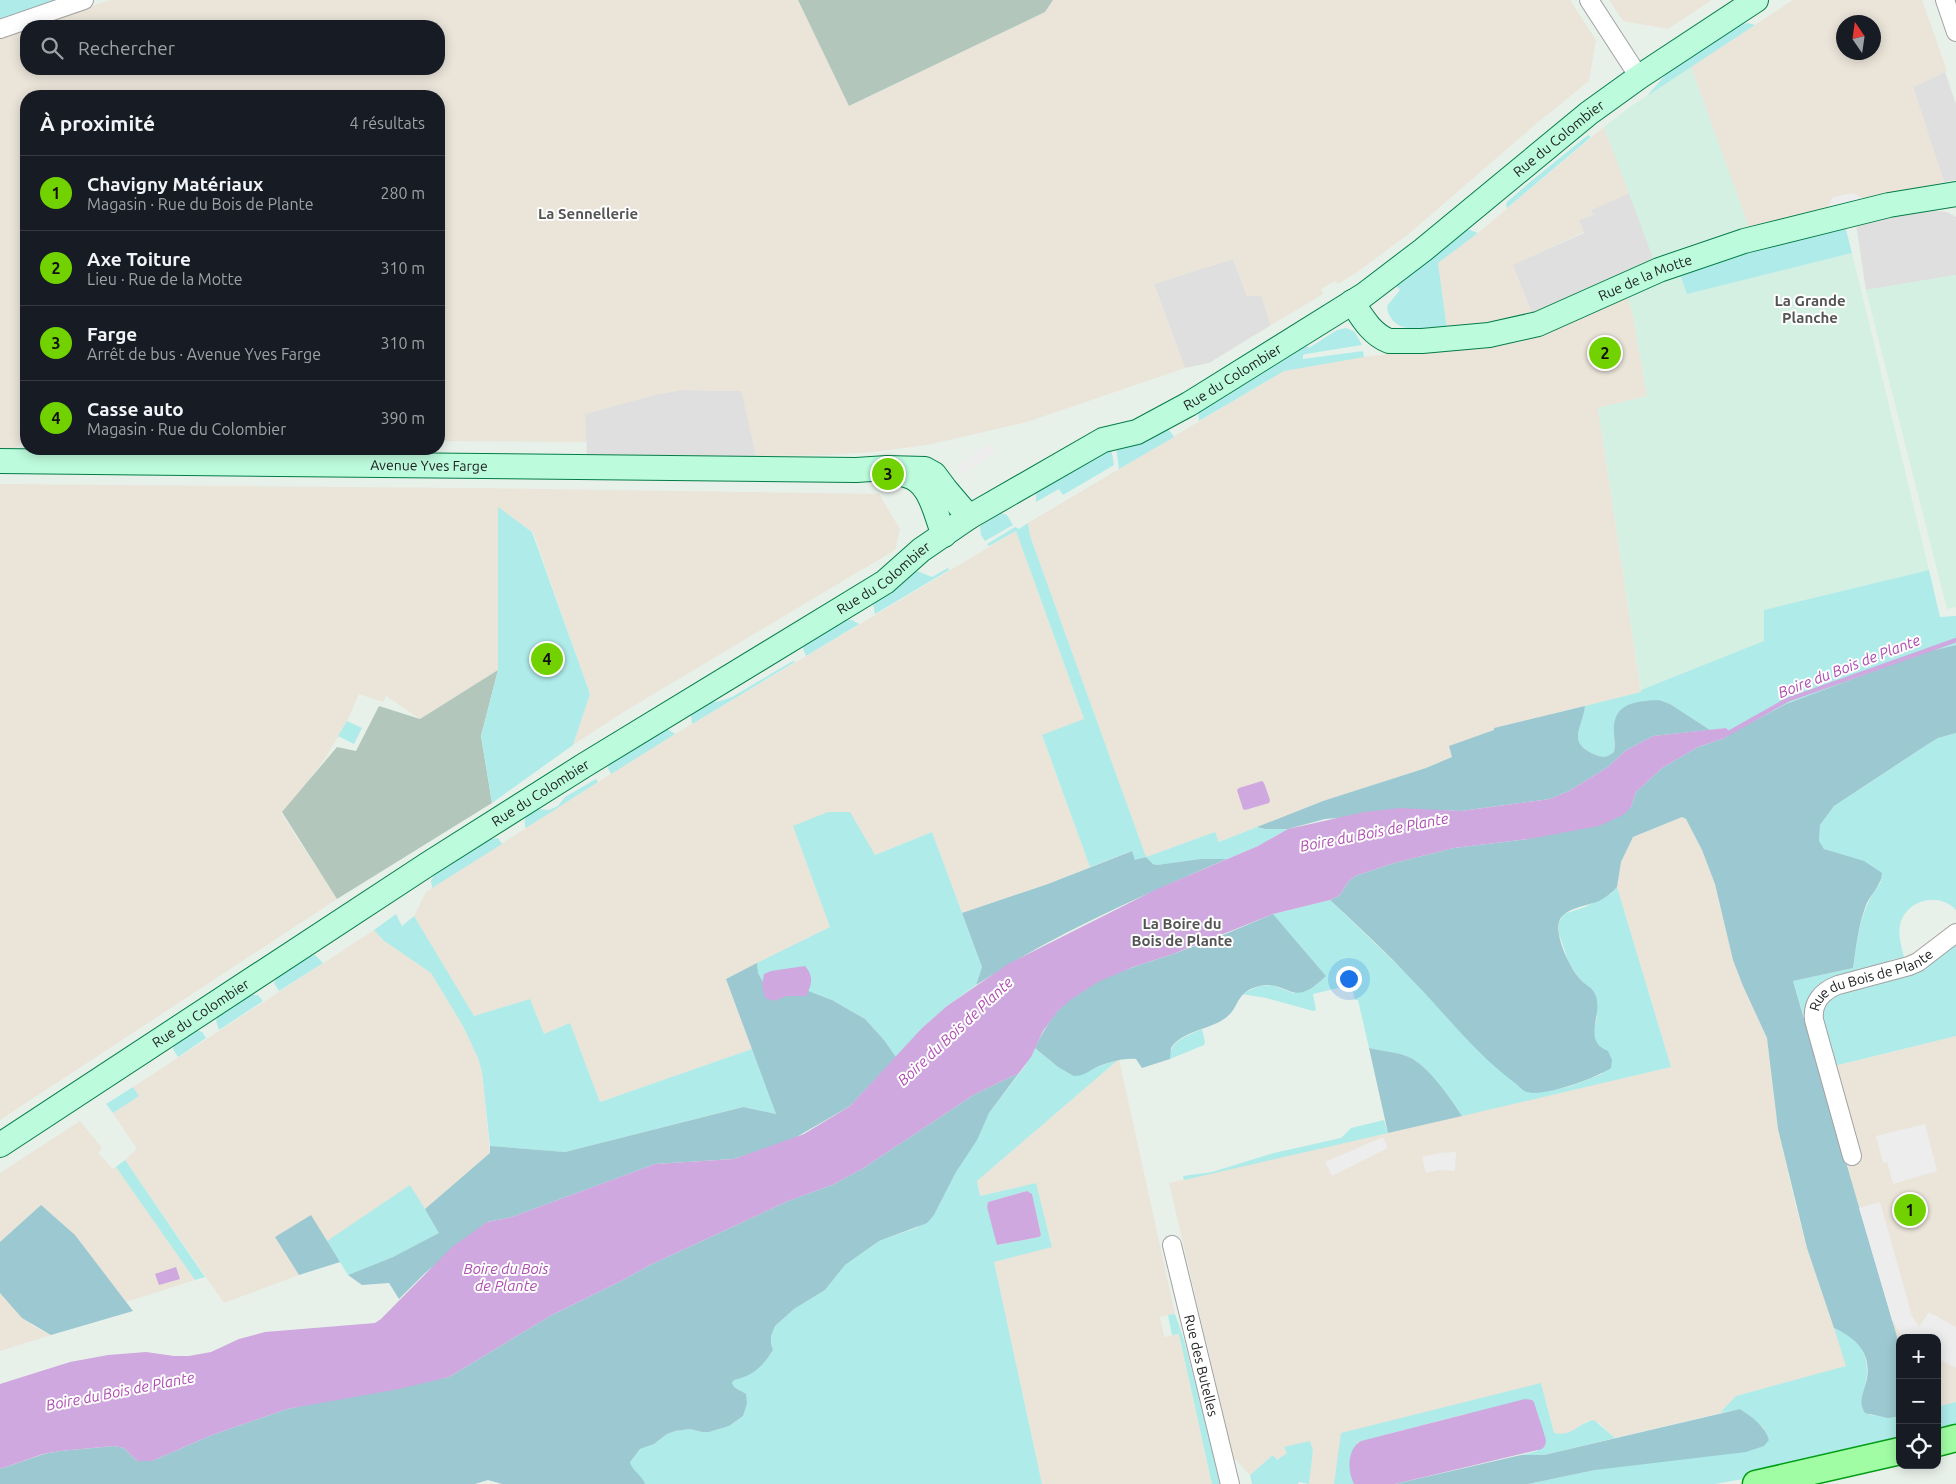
<!DOCTYPE html>
<html lang="fr">
<head>
<meta charset="utf-8">
<style>
	body { margin:0; font-family:Ubuntu,sans-serif; background:#242831; color:#f1f3f6 }
	.controls { position:absolute; right:15px; bottom:15px; display:grid; overflow:hidden; border-radius:10px; box-shadow:0 2px 12px #0003 }
	.controls button { width:45px; height:45px; display:grid; place-items:center; padding:0; border:0; border-bottom:1px solid #363941; background:#171b24; color:#f1f3f6; font:25px sans-serif }
	.compass { position:absolute; left:1836px; top:15px; width:45px; height:45px; border-radius:50%; background:#171b24; box-shadow:0 2px 12px #0003; rotate:347deg }
	.you { position:absolute; left:1348px; top:978px; width:18px; height:18px; margin:-12px; border:4px solid #fff; border-radius:50%; background:#1a73e8; box-shadow:0 0 0 8px #1a73e833 }
	.badge { display:grid; place-items:center; width:32px; height:32px; border-radius:50%; background:#71d200; color:#111; font-size:16px; font-weight:700 }
	.pin { position:absolute; translate:-50% -50%; border:2px solid #fff; box-shadow:0 1px 5px #0006 }
	.list { margin:0; padding:0; list-style:none }
	h2 { display:flex; justify-content:space-between; align-items:center; height:65px; margin:0; padding:0 20px; font-size:21px }
	h2 small { font-size:16px; font-weight:400; color:#9ea1a6 }
	.list li { display:grid; grid-template-columns:32px 1fr auto; gap:15px; align-items:center; box-sizing:border-box; height:75px; padding:0 20px; border-top:1px solid #363941 }
	.list b { display:block; font-size:19px; white-space:nowrap }
	.list p { margin:0; font-size:16px; white-space:nowrap; color:#9ea1a6 }
	.list em { font-size:16px; font-style:normal; color:#9ea1a6 }
	.icon { flex:none; width:28px; height:28px; fill:none; stroke:currentColor; stroke-width:2; stroke-linecap:round; stroke-linejoin:round }
	.map { position:relative; flex:none; width:1956px; height:1484px; overflow:hidden }
	.search { position:absolute; background:#171b24; box-shadow:0 2px 12px #0003; left:20px; top:20px; width:425px; height:55px; display:flex; align-items:center; gap:12px; box-sizing:border-box; padding:0 18px; border-radius:20px; color:#9ea1a6; font-size:19px }
	.panel { position:absolute; background:#171b24; box-shadow:0 2px 12px #0003; left:20px; top:90px; width:425px; height:365px; border-radius:20px }
	.map>svg:first-child { display:block }
	.residential { fill:#dedfde }
	.industrial { fill:#eae4d9; fill-rule:evenodd }
	.construction { fill:#b3c6bc }
	.farmland { fill:#d3f0e2 }
	.grass { fill:#aeebe9; fill-rule:evenodd }
	.forest { fill:#9cc8d1 }
	.parking { fill:#ededed }
	.water { fill:#cea8df }
	.lines { fill:none; stroke-linecap:round; stroke-linejoin:round }
	.stream { stroke:#cea8df; stroke-width:4.5 }
	.street-casing { stroke:#a2a2a2; stroke-width:20 }
	.secondary-casing { stroke:#047c48; stroke-width:26 }
	.primary-casing { stroke:#009e14; stroke-width:29 }
	.street { stroke:#fff; stroke-width:18 }
	.secondary { stroke:#bcfbdc; stroke-width:24 }
	.primary { stroke:#a1fda4; stroke-width:26 }
	.labels { text-anchor:middle; dominant-baseline:central; stroke-width:4; stroke-linejoin:round; paint-order:stroke }
	.street-label { font-size:14px; fill:#212121; stroke:#fff }
	.neighbourhood-label { font-size:15px; font-weight:bold; fill:#545454; stroke:#fff }
	.water-label { font-size:15px; font-style:italic; fill:#af4bb3; stroke:#fff }
</style>
</head>
<body>
<div class="map">
<svg width="1956" height="1484" viewBox="0 0 1956 1484">
	<rect width="100%" height="100%" fill="#e8f1e9"/>
	<g class="residential">
		<path d="M1945,72L1956,104V180L1944,182L1913,87Z"/>
		<path d="M1629,193L1654,260L1593,289L1532,313L1512,265L1584,233L1579,220L1593,215L1591,210Z"/>
		<path d="M1926,210L1947,212L1956,217V275L1866,290L1856,224Z"/>
		<path d="M1233,259L1247,296L1261,295L1271,325L1209,363L1185,368L1154,284Z"/>
		<path d="M681,390L742,391L756,456H587L585,414L654,395Z"/>
	</g>
	<g class="industrial">
		<path d="M110,0H798L850,106L1045,12L1053,0H1570L1596,40L1589,81L1537,123L1411,232L1356,273L1338,284L1335,281L1321,289L1323,294L1271,325L1261,296H1247L1233,259L1154,284L1185,368L1027,422L927,445L873,452L828,455L756,456L741,391L681,390L654,395L585,414L586,442L439,441V96H26V438L12,451H0V38L26,29V69H439V26H34Z"/>
		<path d="M1609,0H1712L1668,29L1623,21Z"/>
		<path d="M1793,0H1922L1947,71L1913,87L1944,182L1749,228L1691,67ZM1844,22H1874V52H1844Z"/>
		<path d="M1604,127L1629,193L1592,210L1593,215L1579,220L1584,232L1513,265L1532,313L1447,329L1438,263L1478,233Z"/>
		<path d="M1627,294L1633,315L1647,396L1598,408L1641,692L1494,728V730L1450,746L1452,757L1426,768L1323,801L1219,842L1215,832L1146,857L1030,536L1028,523L1284,371L1344,359L1441,348Z"/>
		<path d="M0,484L471,488L879,494L900,529L895,550L625,711L573,745L590,694L533,532L498,508V670L420,719L386,696L383,702L359,694L347,721L326,757L303,788L281,813L337,899L0,1120Z"/>
		<path d="M1016,531L1084,720L1042,736L1090,867L1048,884L962,913L932,832L875,855L793,826L830,927L726,979L752,1049L600,1102L570,1023L544,1034L530,999L474,1016L414,916L426,892L642,754Z"/>
		<path d="M1682,817L1686,819L1702,850L1715,884L1733,960L1743,986L1767,1038L1778,1129L1794,1199L1807,1248L1847,1366L1736,1396L1720,1413L1615,1438L1598,1422L1587,1421L1575,1430L1562,1435L1554,1433L1541,1383L1336,1469L1334,1484H1309L1313,1450L1284,1447L1288,1453L1276,1460L1273,1455L1250,1475L1233,1457L1169,1183L1671,1067L1617,887L1621,862L1633,837Z"/>
		<path d="M374,930L383,940L431,973L463,1026L478,1058L482,1072L490,1153L425,1209L410,1186L327,1241L310,1216L275,1237L299,1275L224,1303L125,1160L137,1149L113,1113L139,1096L133,1087Z"/>
		<path d="M1956,1036V1402L1937,1407V1338H1900V1347L1819,1070Z"/>
		<path d="M1119,1059L1175,1314L1160,1317L1164,1337L1179,1334L1212,1484H1042L994,1262L1052,1246L1036,1183L980,1196L977,1181Z"/>
		<path d="M80,1121L102,1148L98,1153L113,1169L116,1167L195,1280L126,1302L75,1235L41,1205L0,1242V1173Z"/>
		<path d="M0,1293L11,1305L33,1326L51,1335L0,1351Z"/>
	</g>
	<g class="construction">
		<path d="M798,0H1053L1045,12L849,106Z"/>
		<path d="M498,670L481,736L492,803L337,899L282,812L337,747L356,751L379,706L420,719Z"/>
	</g>
	<g class="farmland">
		<path d="M1691,67L1749,228L1690,245L1654,260L1604,127L1630,107Z"/>
		<path d="M1852,253L1929,570L1764,610V641L1641,690L1598,408L1647,396L1633,315L1627,294L1679,271L1687,294Z"/>
		<path d="M1956,275V607L1947,609L1866,290Z"/>
	</g>
	<g class="grass">
		<path d="M0,0H59L0,20Z"/>
		<path d="M1748,23L1755,25L1647,96L1668,72L1741,24Z"/>
		<path d="M1588,135L1591,137L1507,208L1506,205L1507,202L1530,182Z"/>
		<path d="M1845,226L1852,253L1687,294L1679,271Z"/>
		<path d="M1467,229L1478,233L1438,263L1447,329C1426,329 1390,336 1387,306L1400,290L1397,286Z"/>
		<path d="M1346,328L1355,332L1362,345L1306,354L1303,355V359L1363,351L1364,357L1284,371L1199,421L1198,412L1305,345L1309,348L1337,330Z"/>
		<path d="M1165,429L1170,431L1174,437L1119,469L1116,447Z"/>
		<path d="M1111,448L1114,465L1063,495L1059,489L1036,502V492Z"/>
		<path d="M498,507L532,532L590,694L573,745L492,803L481,736L498,670Z"/>
		<path d="M1002,513L1007,515L1013,525L985,541L981,535L980,526Z"/>
		<path d="M1028,523L1030,536L1146,857L1215,832L1219,842L1257,827L1265,829H1288L1258,846L1227,859H1200L1157,865L1153,864L1146,857L1135,861L1131,851L1090,867L1042,735L1084,719L1016,531L989,546L987,544L1015,527L1019,529Z"/>
		<path d="M948,568L949,570L875,614L873,603L915,570L932,577Z"/>
		<path d="M1929,570L1940,617L1956,616V645L1922,653L1786,704L1731,733L1726,728L1710,730L1670,704L1659,700L1614,730V752C1608,757 1603,758 1596,755C1565,742 1583,728 1585,706L1641,692V690L1764,641V610Z"/>
		<path d="M845,620H852L859,624L806,656L803,648L804,644Z"/>
		<path d="M793,661L795,662L692,724L691,713L707,703L720,701L732,697Z"/>
		<path d="M347,721L362,728L354,744L338,736Z"/>
		<path d="M666,728L675,734L611,774L608,768L610,762Z"/>
		<path d="M1956,733V910C1940,892 1909,899 1901,921C1897,933 1901,945 1904,957L1890,960L1891,964C1854,973 1806,973 1805,1020L1793,981L1853,968C1858,935 1860,909 1881,882L1839,854L1824,849L1819,841L1820,825L1834,806L1925,746L1938,738Z"/>
		<path d="M596,779L598,782L526,828C522,818 528,815 536,809L549,810L558,806L565,797Z"/>
		<path d="M828,812H850L875,855L932,832L982,967L976,985L947,1006L922,1028L896,1057L884,1040L865,1019L832,1000L798,987L763,982L758,973L757,963L830,927L793,826Z"/>
		<path d="M498,838L502,844L432,888L431,881L434,875C450,864 480,839 498,838Z"/>
		<path d="M1617,887L1671,1067L1462,1116C1451,1099 1429,1067 1411,1058C1399,1052 1382,1051 1369,1048L1358,1000H1355L1351,985L1313,994L1316,1010L1313,1011L1266,998L1242,994L1259,986L1272,985L1293,993L1316,985L1326,976L1273,914L1330,900L1414,981L1472,1044L1549,1091L1571,1086L1602,1074L1601,1048L1595,1040L1593,1032L1597,1018L1594,993L1579,978L1569,963L1559,934V922L1564,914L1585,907L1612,893Z"/>
		<path d="M396,914L402,926L414,916L474,1016L530,999L544,1034L570,1023L600,1102L752,1049L776,1114L742,1107L565,1152L490,1146L482,1072L478,1058L463,1026L431,973L383,940L374,930Z"/>
		<path d="M1956,942V1036L1834,1066C1830,1053 1818,1023 1823,1010C1832,984 1896,982 1919,970C1933,963 1944,952 1956,942Z"/>
		<path d="M315,955L323,963L279,991L274,983L277,977L310,956Z"/>
		<path d="M251,995H258L263,1001L219,1030L216,1021L218,1016Z"/>
		<path d="M1202,1029L1205,1042L1204,1045L1170,1059C1169,1040 1188,1036 1202,1029Z"/>
		<path d="M196,1030L202,1032L206,1038L178,1057L173,1049L175,1043Z"/>
		<path d="M1035,1048L1058,1067L1092,1069L1119,1059L977,1181L980,1196L1036,1183L1052,1247L994,1262L1042,1484H645L631,1467L630,1461L640,1449L654,1444L667,1434L675,1431L690,1429L702,1432H709L729,1426L743,1416L747,1404L740,1390L734,1387L732,1384L734,1380C752,1376 764,1365 773,1350L771,1345V1336L775,1326L794,1309L825,1290L845,1265L879,1241L916,1228L934,1215L956,1172L989,1113L1025,1066ZM1027,1191L1032,1194L1041,1235L1039,1237L998,1245L987,1207L988,1202Z"/>
		<path d="M133,1087L139,1096L113,1113L106,1104Z"/>
		<path d="M1384,1120L1388,1133L1184,1180L1183,1176L1212,1172L1274,1153L1341,1138L1351,1128Z"/>
		<path d="M125,1160L205,1277L195,1280L116,1167Z"/>
		<path d="M410,1185L440,1233L393,1257L348,1275L327,1241Z"/>
		<path d="M1175,1314L1184,1340L1221,1484H1212L1179,1334L1172,1335L1168,1315Z"/>
		<path d="M1834,1328C1855,1337 1867,1348 1867,1372C1867,1377 1865,1382 1866,1388C1866,1397 1869,1406 1870,1415C1881,1416 1889,1418 1900,1416V1445L1789,1471L1715,1484H1528L1595,1470L1769,1440L1763,1427L1740,1409L1720,1413L1736,1396L1846,1366Z"/>
		<path d="M1541,1383L1554,1433C1573,1437 1578,1423 1594,1420L1615,1438L1544,1455H1521L1537,1451L1545,1436L1541,1428L1465,1414L1358,1442L1353,1450L1354,1484H1334L1341,1433Z"/>
		<path d="M1956,1402V1430L1937,1435V1407Z"/>
		<path d="M1310,1441L1313,1450L1309,1484L1299,1482L1298,1484H1252L1250,1475L1273,1455L1277,1460L1287,1453L1284,1447Z"/>
	</g>
	<g class="forest">
		<path d="M1956,645V733L1938,738L1925,746L1834,806L1820,825L1819,841L1824,849L1864,861L1882,873C1881,887 1869,895 1865,908C1858,927 1856,948 1853,968L1793,981L1900,1347V1416L1888,1418L1865,1413C1858,1402 1863,1395 1866,1383C1873,1355 1858,1339 1834,1328L1807,1248L1778,1129L1767,1038L1743,986L1733,960L1715,884L1702,850L1686,819L1682,817L1633,837L1621,862L1617,887C1612,893 1606,897 1599,901C1587,906 1563,908 1559,922C1555,937 1570,968 1580,979C1584,984 1591,987 1594,992C1606,1012 1580,1040 1608,1051L1612,1060L1611,1068C1596,1078 1545,1097 1527,1092C1523,1091 1518,1085 1515,1083C1477,1055 1448,1017 1415,983C1388,954 1359,927 1330,900L1340,895L1348,882L1355,876L1394,863L1454,848L1529,839L1631,807L1636,792L1662,768L1698,747L1725,738L1731,733L1786,704L1922,653Z"/>
		<path d="M1659,700L1670,704L1710,730L1653,736L1625,751L1608,767L1569,791L1550,799L1461,811L1432,810L1325,819L1288,829H1265L1257,827L1323,801L1426,768L1452,757L1449,746L1494,730V728L1585,706C1583,728 1565,742 1596,755C1603,758 1608,757 1614,752C1616,742 1612,730 1615,720C1620,701 1643,701 1659,700Z"/>
		<path d="M1132,851L1135,860L1146,857L1153,864L1157,865L1200,859H1227C1141,896 1054,934 976,985L982,967L962,913L1048,884Z"/>
		<path d="M1273,914L1326,976C1289,1012 1291,977 1256,987C1234,994 1240,1009 1224,1019C1208,1030 1182,1031 1171,1048L1170,1059L1142,1068L1136,1059C1122,1058 1105,1063 1093,1069C1086,1073 1083,1076 1074,1076L1058,1067L1035,1048C1041,1035 1048,1023 1057,1012C1084,980 1134,967 1173,954C1207,942 1240,928 1273,914Z"/>
		<path d="M757,963L758,973L763,982L798,987L832,1000L865,1019L884,1040L896,1057L850,1106L793,1139L734,1159L655,1164L512,1217L487,1222L424,1274L399,1299L389,1283L362,1285L348,1275L393,1257L439,1233L425,1209L490,1153V1146L565,1152L743,1107L776,1114L726,979Z"/>
		<path d="M1369,1048C1382,1051 1399,1052 1411,1058C1429,1067 1451,1099 1462,1116L1388,1133Z"/>
		<path d="M1019,1073L989,1113L977,1140L956,1172L934,1215L927,1223L879,1241L845,1265L825,1290L794,1309L775,1326L771,1336V1344L773,1350C763,1366 753,1376 734,1380L732,1383L734,1387L746,1394L747,1404L743,1416L729,1426L709,1432H702L690,1429L675,1431L667,1434L654,1444L640,1449L630,1462C632,1471 642,1475 645,1484H502L488,1480L475,1484H0V1469L44,1454L60,1451L114,1446L124,1448L137,1461H152L212,1435L287,1409L449,1377L550,1316L621,1281L650,1265L788,1201L832,1185L862,1169L975,1094Z"/>
		<path d="M41,1205L75,1235L133,1311L51,1335L22,1318L0,1293V1242Z"/>
		<path d="M311,1215L340,1262L299,1275L275,1237Z"/>
		<path d="M1740,1409C1751,1417 1765,1425 1769,1440L1764,1446L1746,1452L1595,1470L1528,1484H1395L1521,1455H1544Z"/>
	</g>
	<g class="parking">
		<path d="M1853,193L1866,200L1827,209L1833,197Z"/>
		<path d="M989,443L995,453L962,475L957,466Z"/>
		<path d="M1925,1124L1937,1171L1893,1184L1887,1162L1883,1163L1876,1136Z"/>
		<path d="M1383,1137L1388,1148L1332,1176L1325,1162Z"/>
		<path d="M1456,1152L1455,1171L1439,1170L1426,1173L1422,1157L1439,1153Z"/>
		<path d="M1880,1202L1912,1316L1919,1327L1929,1312L1956,1327V1368L1937,1358V1338H1903L1892,1320L1859,1208Z"/>
	</g>
	<g class="water">
		<path d="M1726,728L1731,733L1725,738L1698,747L1662,768L1636,792L1631,807L1623,815L1599,826L1529,839L1454,848L1394,863L1355,876L1348,882L1340,895L1330,900L1273,914L1173,954L1133,967L1098,982L1070,1000L1058,1011L1043,1031L1031,1057L1019,1073L975,1094L862,1169L832,1185L788,1201L650,1265L621,1281L550,1316L449,1377L399,1389L287,1409L212,1435L152,1461H137L124,1448L114,1446L60,1451L43,1454L0,1469V1384L70,1362L108,1355L146,1352L174,1356H189L211,1352L239,1339L265,1332L375,1323L381,1319L452,1247L487,1222L512,1217L655,1164L734,1159L804,1134L850,1106L922,1028L947,1006L1008,964L1157,889L1258,846L1288,829L1364,812L1400,808L1461,811L1550,799L1569,791L1608,767L1625,751L1653,736Z"/>
		<path d="M1262,781L1264,783L1270,800L1269,803L1245,810L1243,809L1237,790L1239,788Z"/>
		<path d="M805,966C814,976 812,985 806,996H787L774,1001L765,998L762,986L764,974L771,971Z"/>
		<path d="M1027,1191L1032,1194L1041,1235L1039,1237L997,1245L987,1207L988,1202Z"/>
		<path d="M176,1267L180,1279L159,1285L155,1274Z"/>
		<path d="M1525,1399L1532,1400L1534,1402C1536,1410 1546,1437 1546,1441C1545,1446 1545,1446 1542,1449L1395,1484H1354C1347,1471 1347,1449 1361,1441Z"/>
	</g>
	<g class="lines">
		<path class="stream" d="M1727,734L1787,700L1956,640"/>
		<defs>
			<g id="street">
				<path d="M1589,0L1639,77"/>
				<path d="M1945,0L1956,32"/>
				<path d="M0,29L84,0"/>
				<path id="s1" d="M1852,1156L1814,1020C1812,1002 1822,991 1838,985L1909,966L1918,962L1956,933"/>
				<path id="s2" d="M1172,1245L1230,1484"/>
			</g>
			<g id="secondary">
				<path id="s3" d="M1352,302C1362,317 1371,334 1389,341H1422L1489,335L1538,324L1659,270L1744,241L1889,205L1956,194"/>
				<path id="s4" d="M0,461L856,470L887,468L925,469L934,474L946,490L969,517"/>
				<path d="M905,475C931,480 935,514 944,535"/>
				<path id="s5" d="M0,1145L428,864L583,766L885,582L921,550L969,517L1103,440L1137,432L1189,404L1364,295L1423,250L1589,113L1639,77L1756,0"/>
			</g>
			<g id="primary">
				<path d="M1937,1443L1956,1438"/>
				<path d="M1756,1484L1900,1451"/>
			</g>
		</defs>
		<use href="#street" class="street-casing"/>
		<use href="#secondary" class="secondary-casing"/>
		<use href="#primary" class="primary-casing"/>
		<use href="#street" class="street"/>
		<use href="#secondary" class="secondary"/>
		<use href="#primary" class="primary"/>
	</g>
	<g class="labels">
		<g class="street-label">
			<text stroke="none"><textPath href="#s5" startOffset="1860">Rue du Colombier</textPath></text>
			<text stroke="none"><textPath href="#s3" startOffset="322">Rue de la Motte</textPath></text>
			<text stroke="none"><textPath href="#s5" startOffset="1455">Rue du Colombier</textPath></text>
			<text stroke="none"><textPath href="#s4" startOffset="429">Avenue Yves Farge</textPath></text>
			<text stroke="none"><textPath href="#s5" startOffset="1050">Rue du Colombier</textPath></text>
			<text stroke="none"><textPath href="#s5" startOffset="645">Rue du Colombier</textPath></text>
			<text stroke="none"><textPath href="#s1" startOffset="219">Rue du Bois de Plante</textPath></text>
			<text stroke="none"><textPath href="#s5" startOffset="240">Rue du Colombier</textPath></text>
			<text stroke="none"><textPath href="#s2" startOffset="124">Rue des Butelles</textPath></text>
		</g>
		<g class="neighbourhood-label">
			<text x="588" y="213">La Sennellerie</text>
			<text x="1810" y="300">La Grande<tspan x="1810" dy="17">Planche</tspan></text>
			<text x="1182" y="923">La Boire du<tspan x="1182" dy="17">Bois de Plante</tspan></text>
		</g>
		<g class="water-label">
			<text transform="translate(1849 666) rotate(-21)">Boire du Bois de Plante</text>
			<text transform="translate(1374 832) rotate(-11)">Boire du Bois de Plante</text>
			<text transform="translate(955 1031) rotate(-43)">Boire du Bois de Plante</text>
			<text x="506" y="1268">Boire du Bois<tspan x="506" dy="17">de Plante</tspan></text>
			<text transform="translate(120 1391) rotate(-11)">Boire du Bois de Plante</text>
		</g>
	</g>
</svg>
<div class="controls">
<button>+</button>
<button>−</button>
<button><svg class="icon" aria-label="locate" viewBox="0 0 24 24"><circle cx="12" cy="12" r="6"/><path d="M12 2v4M12 18v4M2 12h4M18 12h4"/></svg></button>
</div>
<svg class="compass" viewBox="-18 -18 36 36"><path d="M0-13l5 13h-10z" fill="#e53935"/><path d="M0 13l5-13h-10z" fill="#9ea1a6"/></svg>
<div class="you"></div>
<div class="pin badge" style="left:1910px;top:1210px">1</div>
<div class="pin badge" style="left:1605px;top:353px">2</div>
<div class="pin badge" style="left:888px;top:474px">3</div>
<div class="pin badge" style="left:547px;top:659px">4</div>
<div class="search"><svg class="icon" aria-label="search" viewBox="0 0 24 24"><circle cx="10" cy="10" r="6"/><path d="M15 15l6 6"/></svg>Rechercher</div>
<section class="panel">
<h2>À proximité<small>4 résultats</small></h2>
<ul class="list">
<li><span class="badge">1</span><div><b>Chavigny Matériaux</b><p>Magasin · Rue du Bois de Plante</p></div><em>280 m</em></li>
<li><span class="badge">2</span><div><b>Axe Toiture</b><p>Lieu · Rue de la Motte</p></div><em>310 m</em></li>
<li><span class="badge">3</span><div><b>Farge</b><p>Arrêt de bus · Avenue Yves Farge</p></div><em>310 m</em></li>
<li><span class="badge">4</span><div><b>Casse auto</b><p>Magasin · Rue du Colombier</p></div><em>390 m</em></li>
</ul>
</section>
</div>
</body>
</html>
